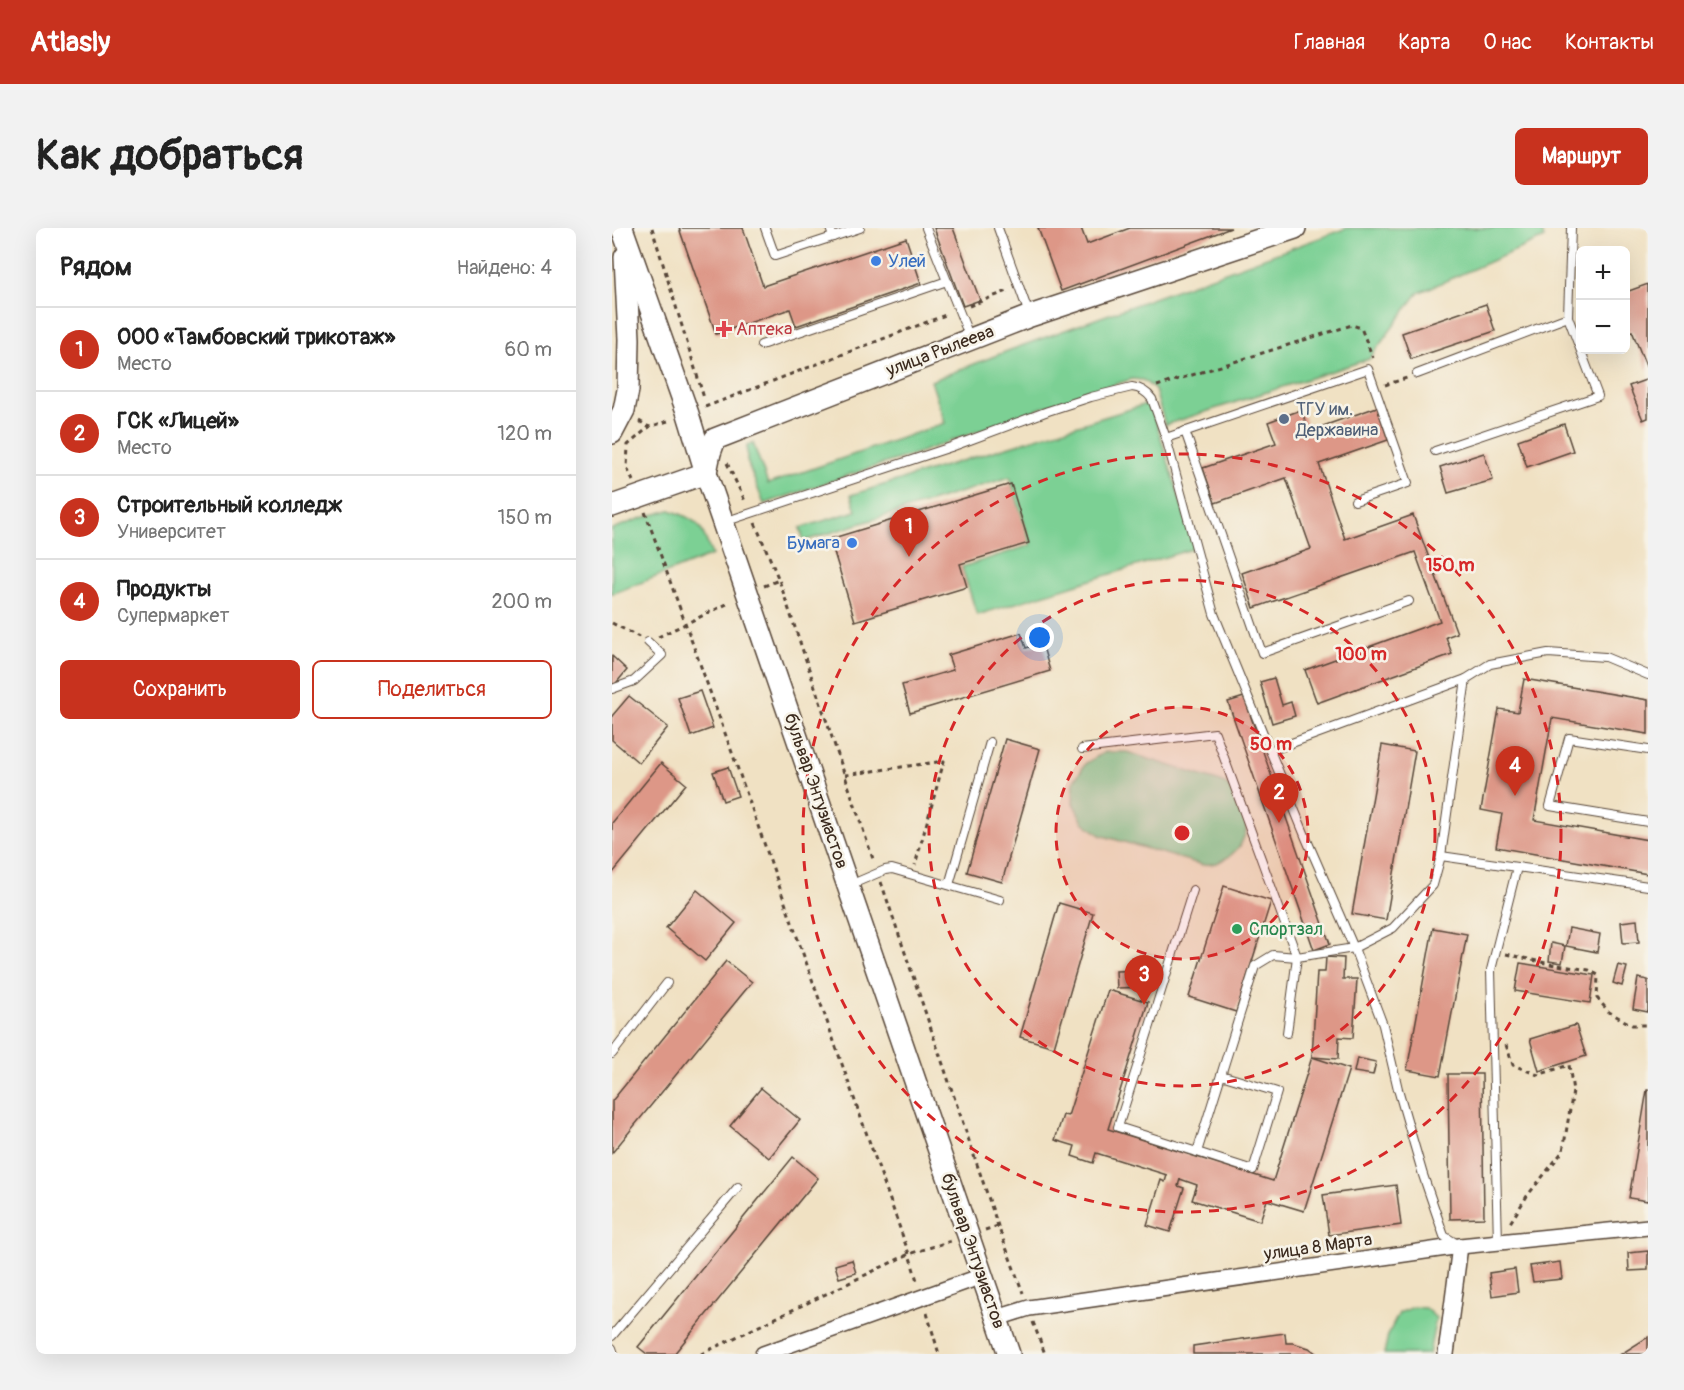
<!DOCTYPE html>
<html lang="ru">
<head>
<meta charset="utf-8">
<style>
	body { margin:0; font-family:Pangolin,sans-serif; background:#f2f2f2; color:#222 }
	.controls { position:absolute; right:18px; top:18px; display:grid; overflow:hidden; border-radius:9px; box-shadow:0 6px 24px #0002 }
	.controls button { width:54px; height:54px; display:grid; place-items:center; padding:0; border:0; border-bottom:2px solid #e0e0e0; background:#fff; color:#222; font:30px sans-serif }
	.you { position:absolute; left:428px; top:410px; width:21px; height:21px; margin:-15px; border:4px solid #fff; border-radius:50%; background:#1a73e8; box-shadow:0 0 0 9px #1a73e833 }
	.badge { display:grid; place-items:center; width:39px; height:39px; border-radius:50%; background:#c8321e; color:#fff; font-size:20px; font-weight:700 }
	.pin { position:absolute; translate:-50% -50px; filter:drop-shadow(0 2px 3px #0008) }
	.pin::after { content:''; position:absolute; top:32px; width:21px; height:18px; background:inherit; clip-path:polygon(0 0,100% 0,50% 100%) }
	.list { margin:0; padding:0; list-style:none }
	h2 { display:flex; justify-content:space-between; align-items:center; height:78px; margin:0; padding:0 24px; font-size:26px }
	h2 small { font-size:20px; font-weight:400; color:#767676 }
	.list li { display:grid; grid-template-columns:39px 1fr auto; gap:18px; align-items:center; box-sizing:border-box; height:84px; padding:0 24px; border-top:2px solid #e0e0e0 }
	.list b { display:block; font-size:22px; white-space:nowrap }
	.list p { margin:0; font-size:20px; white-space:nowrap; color:#767676 }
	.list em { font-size:20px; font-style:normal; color:#767676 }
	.actions { display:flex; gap:12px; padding:18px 24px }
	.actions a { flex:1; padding:14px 0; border:2px solid #c8321e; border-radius:9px; text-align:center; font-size:21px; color:#c8321e }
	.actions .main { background:#c8321e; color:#fff }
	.map { position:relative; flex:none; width:1036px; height:1126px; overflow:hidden; border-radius:9px }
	header { display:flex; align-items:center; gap:36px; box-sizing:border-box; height:84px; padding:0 30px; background:#c8321e; color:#fff }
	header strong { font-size:28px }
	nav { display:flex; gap:33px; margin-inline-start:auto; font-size:21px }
	.intro { display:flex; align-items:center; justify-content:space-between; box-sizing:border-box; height:144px; padding:0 36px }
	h1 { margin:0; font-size:42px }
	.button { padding:15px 27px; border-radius:9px; background:#c8321e; color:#fff; font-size:21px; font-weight:700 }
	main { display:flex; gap:36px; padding:0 36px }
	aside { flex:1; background:#fff; border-radius:9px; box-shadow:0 6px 24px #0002 }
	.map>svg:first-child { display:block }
	.green { fill:#7bd094; stroke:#5b7d59; stroke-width:1.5 }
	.building { fill:#dd9787 }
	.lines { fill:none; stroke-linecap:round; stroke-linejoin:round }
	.lane-casing { stroke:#564537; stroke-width:10 }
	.street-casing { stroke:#564537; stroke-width:18 }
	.secondary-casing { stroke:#564537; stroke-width:24 }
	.path { stroke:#564537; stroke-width:3; stroke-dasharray:4.5 4.5; stroke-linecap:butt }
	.lane { stroke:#fff; stroke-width:8 }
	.street { stroke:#fff; stroke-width:15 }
	.secondary { stroke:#fff; stroke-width:21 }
	.ring { fill:none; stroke:#d62828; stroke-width:3; stroke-dasharray:10 8 }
	.shop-dot { fill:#3f7fe0; stroke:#f7f3e8; stroke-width:2 }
	.health-dot { fill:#e0444e; stroke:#f7f3e8; stroke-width:2 }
	.service-dot { fill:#5c6f8a; stroke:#f7f3e8; stroke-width:2 }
	.leisure-dot { fill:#2e9e5b; stroke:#f7f3e8; stroke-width:2 }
	.labels { text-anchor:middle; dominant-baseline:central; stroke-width:5; stroke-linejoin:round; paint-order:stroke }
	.shop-label { font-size:18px; fill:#366cbe; stroke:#f7f3e8; text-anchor:start }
	.health-label { font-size:18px; fill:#be3a42; stroke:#f7f3e8; text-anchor:start }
	.street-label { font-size:18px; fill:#3b2a1e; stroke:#f7f3e8 }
	.service-label { font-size:18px; fill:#4e5e75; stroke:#f7f3e8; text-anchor:start }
	.leisure-label { font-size:18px; fill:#27864d; stroke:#f7f3e8; text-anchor:start }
	.centre { fill:#d62828; stroke:#f7f3e8; stroke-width:3 }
	.ring-label { font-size:18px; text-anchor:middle; font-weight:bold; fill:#d62828; stroke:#f7f3e8; stroke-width:5; stroke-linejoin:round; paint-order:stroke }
</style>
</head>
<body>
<header>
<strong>Atlasly</strong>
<nav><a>Главная</a><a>Карта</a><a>О нас</a><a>Контакты</a></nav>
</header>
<div class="intro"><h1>Как добраться</h1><a class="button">Маршрут</a></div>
<main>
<aside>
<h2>Рядом<small>Найдено: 4</small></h2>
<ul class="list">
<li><span class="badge">1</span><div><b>ООО «Тамбовский трикотаж»</b><p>Место</p></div><em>60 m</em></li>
<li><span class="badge">2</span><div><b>ГСК «Лицей»</b><p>Место</p></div><em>120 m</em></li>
<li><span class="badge">3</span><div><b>Строительный колледж</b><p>Университет</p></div><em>150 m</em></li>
<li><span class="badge">4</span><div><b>Продукты</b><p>Супермаркет</p></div><em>200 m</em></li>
</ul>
<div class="actions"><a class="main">Сохранить</a><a>Поделиться</a></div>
</aside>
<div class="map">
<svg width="1036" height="1126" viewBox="0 0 1036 1126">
	<rect width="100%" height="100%" fill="#f7f3e8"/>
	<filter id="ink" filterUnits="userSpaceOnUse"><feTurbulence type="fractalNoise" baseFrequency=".0167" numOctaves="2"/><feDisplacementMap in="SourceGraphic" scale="12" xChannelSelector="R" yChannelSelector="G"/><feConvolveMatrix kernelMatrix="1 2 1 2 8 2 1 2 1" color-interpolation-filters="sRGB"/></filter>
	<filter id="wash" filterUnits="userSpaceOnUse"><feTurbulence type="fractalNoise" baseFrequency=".008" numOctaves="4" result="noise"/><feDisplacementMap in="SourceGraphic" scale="24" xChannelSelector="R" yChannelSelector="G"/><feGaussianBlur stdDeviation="1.35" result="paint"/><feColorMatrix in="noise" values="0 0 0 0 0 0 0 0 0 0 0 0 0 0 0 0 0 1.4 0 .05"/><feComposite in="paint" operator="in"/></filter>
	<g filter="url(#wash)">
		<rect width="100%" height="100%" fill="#f0e1c3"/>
		<g class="green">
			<path d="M735,0H929L932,10L806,65L757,131L553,197L543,162L531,152L520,151L429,180L306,225L252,242L152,276L135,233V218L141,215L156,256L333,195L319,153L398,122Z"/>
			<path d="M538,175L583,320L365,387L350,339L419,317L398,249L192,313L188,300L244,283L239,267Z"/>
			<path d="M58,282C89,293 88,297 100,327L0,366V301L30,290Z"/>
			<path d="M493,524H515L612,555L623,564L635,590L634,604L628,618L618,628L605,635L591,637L488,607L471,594L461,575L462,553L474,535Z"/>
			<path d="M801,1079L813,1080L824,1090L817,1126H772L776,1107L787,1085Z"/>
		</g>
		<g id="blocks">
			<g class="building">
				<path d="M67,0H131L151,58L294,10L309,55L184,98L178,81L104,106Z"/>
				<path d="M322,0H341L368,72L351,78Z"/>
				<path d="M426,0H469L475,16L518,0H619L449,63Z"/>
				<path d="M1036,56V143L1020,103L1014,105V64Z"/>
				<path d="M874,76L883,103L799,131L790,105Z"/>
				<path d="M1036,151V190L1031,192L1017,158Z"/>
				<path d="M765,179L776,212L707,236L733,311L801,287L845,405L834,409L840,426L705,475L693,442L828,393L803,324L642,380L630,345L699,321L674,250L603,275L591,240L664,215L656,194L689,182L697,203Z"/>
				<path d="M952,196L961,223L915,239L906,212Z"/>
				<path d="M872,225L881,252L836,265L828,239Z"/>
				<path d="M399,256L417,315L348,336L355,359L243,393L218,311Z"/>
				<path d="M409,405L414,420L430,415L438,443L298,485L290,457L341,442L336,427Z"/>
				<path d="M0,428L15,442L0,460Z"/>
				<path d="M662,450L670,477L679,474L683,488L660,495L648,454Z"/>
				<path d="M912,451L1036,472V506L940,490L922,592L1036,612V646L884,619L890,586L869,582L887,481L906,484Z"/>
				<path d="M88,463L101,500L79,508L66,470Z"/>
				<path d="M17,468L56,499L27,535L0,512V488Z"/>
				<path d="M632,469L718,716L702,722L616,474Z"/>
				<path d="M393,511L428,521L390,654L355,644Z"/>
				<path d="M770,517L803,523L774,692L740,686Z"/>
				<path d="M49,535L74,556L0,646V595Z"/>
				<path d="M116,539L126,568L111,573L101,544Z"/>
				<path d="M612,658L659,673L624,784L577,769Z"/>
				<path d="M85,662L124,695L93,733L54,700Z"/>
				<path d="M447,675L481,685L442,819L408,809Z"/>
				<path d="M1025,692L1027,714L1011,715L1009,694Z"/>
				<path d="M821,700L855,706L828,848L795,842Z"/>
				<path d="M957,700L988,706L985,724L954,718Z"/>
				<path d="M939,715L953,718L950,735L937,733Z"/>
				<path d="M714,729L732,730L731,751H745L741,810L727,809L726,831L700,829L705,744H713Z"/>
				<path d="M114,733L140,754L0,925V873Z"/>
				<path d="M908,735L982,747L978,775L903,763Z"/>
				<path d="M1006,737L1015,739L1010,758L1001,755Z"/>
				<path d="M534,742V759L505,760L504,743Z"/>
				<path d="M1026,750L1036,752V784L1021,781Z"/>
				<path d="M496,762L536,774L496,901L661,953L700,829L737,841L692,983L655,972L648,993L580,972L585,957L568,951L566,958L572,960L558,1004L535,997L549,952L553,954L555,947L484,925L481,935L460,928L463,918L443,912L451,887L456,888Z"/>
				<path d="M964,797L974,828L927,843L918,811Z"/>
				<path d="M745,830L764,834L761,847L742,844Z"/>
				<path d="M836,846H870L872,990L838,991Z"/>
				<path d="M149,860L188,892L157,930L118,898Z"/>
				<path d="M1035,862H1036V973L1017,970Z"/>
				<path d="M181,929L206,950L62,1126H35L26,1119Z"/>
				<path d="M784,957L789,997L717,1007L711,967Z"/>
				<path d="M1036,1023V1042L1017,1043L1016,1025Z"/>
				<path d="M240,1032L244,1045L227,1050L223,1037Z"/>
				<path d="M948,1034L950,1051L921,1054L918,1038Z"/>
				<path d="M903,1041L906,1064L880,1068L877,1045Z"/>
				<path d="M673,1105L674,1115H681L697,1120L705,1126H581V1118Z"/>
				<path d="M1036,1109V1126H1009Z"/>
			</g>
		</g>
	</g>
	<g filter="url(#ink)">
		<use href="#blocks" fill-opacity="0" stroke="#564537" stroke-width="1.5"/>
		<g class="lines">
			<defs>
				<g id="lane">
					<path d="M153,0L163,28L248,0"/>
					<path d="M218,0L221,9"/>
					<path d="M314,0L335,53"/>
					<path d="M386,0L417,86"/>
					<path d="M149,117L335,53L358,110"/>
					<path d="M805,146L956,89"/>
					<path d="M573,203L650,425L797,373"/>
					<path d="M554,210L756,141L796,255L743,273"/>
					<path d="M823,223L986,168L956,89L959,0"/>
					<path d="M112,294L339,219L436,183L479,169L520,159C529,160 535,164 540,171L554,210L602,386L694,610L742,720L771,797L786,861L811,947L832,1008L847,1017"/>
					<path d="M0,461L22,453L50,427L36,414"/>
					<path d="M470,521L603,505L685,729L661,727L643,738L585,924L506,899L581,662"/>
					<path d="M1036,522L957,510L938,578L1036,594"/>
					<path d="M658,523L854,451"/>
					<path d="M829,628L1036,658"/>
					<path d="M238,657L273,642L280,641L388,672"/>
					<path d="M337,657L378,514"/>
					<path d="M675,805L685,729L742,720L781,700L821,657L829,628L854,451L878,436L936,425L993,429L1036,447"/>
					<path d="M0,826L55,755"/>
					<path d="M585,924L641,942L665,864L609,847"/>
					<path d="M886,1014L879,742L905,639"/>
					<path d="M0,1108L126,959"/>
					<path d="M0,1120L2,1126"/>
				</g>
				<g id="street">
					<path d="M385,1090L417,1080L848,1018L1036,999"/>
					<path d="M151,1126L370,1048"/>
					<path d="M834,1126L848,1018"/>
				</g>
				<g id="secondary">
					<path d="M10,0L76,186L94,245L397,1126"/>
					<path d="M0,205L12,182L16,162L17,111L13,29"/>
					<path d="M94,244L98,225L103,211L418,88L683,0"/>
					<path d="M0,278L94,245"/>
				</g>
			</defs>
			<use href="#lane" class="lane-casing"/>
			<use href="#street" class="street-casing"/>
			<use href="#secondary" class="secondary-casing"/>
			<g class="path">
				<path d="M40,0L92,170"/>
				<path d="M357,78L398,62"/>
				<path d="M773,157L795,150"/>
				<path d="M545,158L740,97L749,100L761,130"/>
				<path d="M93,179L336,86"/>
				<path d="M27,193L37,199L59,192"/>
				<path d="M115,235L134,275"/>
				<path d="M21,253L15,240L16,217L37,199"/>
				<path d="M33,284L122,530L297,1026L306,1056"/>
				<path d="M143,295L167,352L262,634"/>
				<path d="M152,358L167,352"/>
				<path d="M0,395L27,409"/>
				<path d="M46,409L119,374"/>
				<path d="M233,547L332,533L303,637"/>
				<path d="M269,654L386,998L411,1065"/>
				<path d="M894,726L938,736L977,742L986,747L985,770L997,784L1020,797H1036"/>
				<path d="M894,817L901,837L926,847L957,837L961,863L951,923L915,968L898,995"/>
				<path d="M373,1002L386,998"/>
				<path d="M315,1085L327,1126"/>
				<path d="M421,1094L433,1126"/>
				<path d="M89,1126L297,1026L339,1013"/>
			</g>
			<use href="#lane" class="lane"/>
			<use href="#street" class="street"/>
			<use href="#secondary" class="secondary"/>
		</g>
	</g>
	<circle cx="570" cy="605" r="126" fill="#d62828" fill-opacity=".12"/>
	<g class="ring">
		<circle cx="570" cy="605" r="126"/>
		<circle cx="570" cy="605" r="253"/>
		<circle cx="570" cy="605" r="379"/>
	</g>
	<g class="shop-dot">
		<circle cx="264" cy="33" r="6"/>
		<circle cx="240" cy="315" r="6"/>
	</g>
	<path class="health-dot" d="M109 92h6v6h6v6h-6v6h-6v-6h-6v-6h6z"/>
	<circle class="service-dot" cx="672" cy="191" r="6"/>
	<circle class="leisure-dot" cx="625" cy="701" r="6"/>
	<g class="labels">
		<g class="shop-label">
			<text x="276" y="33">Улей</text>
			<text x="228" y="315" text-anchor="end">Бумага</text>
		</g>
		<g class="health-label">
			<text x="124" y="101">Аптека</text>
		</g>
		<g class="street-label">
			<text transform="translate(328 123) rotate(-21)">улица Рылеева</text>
			<text transform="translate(204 563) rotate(71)">бульвар Энтузиастов</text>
			<text transform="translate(706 1019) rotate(-8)">улица 8 Марта</text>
			<text transform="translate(361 1023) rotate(71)">бульвар Энтузиастов</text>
		</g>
		<g class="service-label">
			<text x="684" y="181">ТГУ им.<tspan x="684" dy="21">Державина</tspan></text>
		</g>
		<g class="leisure-label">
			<text x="637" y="701">Спортзал</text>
		</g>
	</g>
	<circle cx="570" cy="605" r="9" class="centre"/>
	<g class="ring-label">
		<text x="838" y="343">150 m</text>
		<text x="749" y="432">100 m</text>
		<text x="659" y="522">50 m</text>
	</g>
</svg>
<div class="controls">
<button>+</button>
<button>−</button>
</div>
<div class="you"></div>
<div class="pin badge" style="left:297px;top:329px">1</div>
<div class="pin badge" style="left:667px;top:595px">2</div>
<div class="pin badge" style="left:532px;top:777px">3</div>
<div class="pin badge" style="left:903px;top:568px">4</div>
</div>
</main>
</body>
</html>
